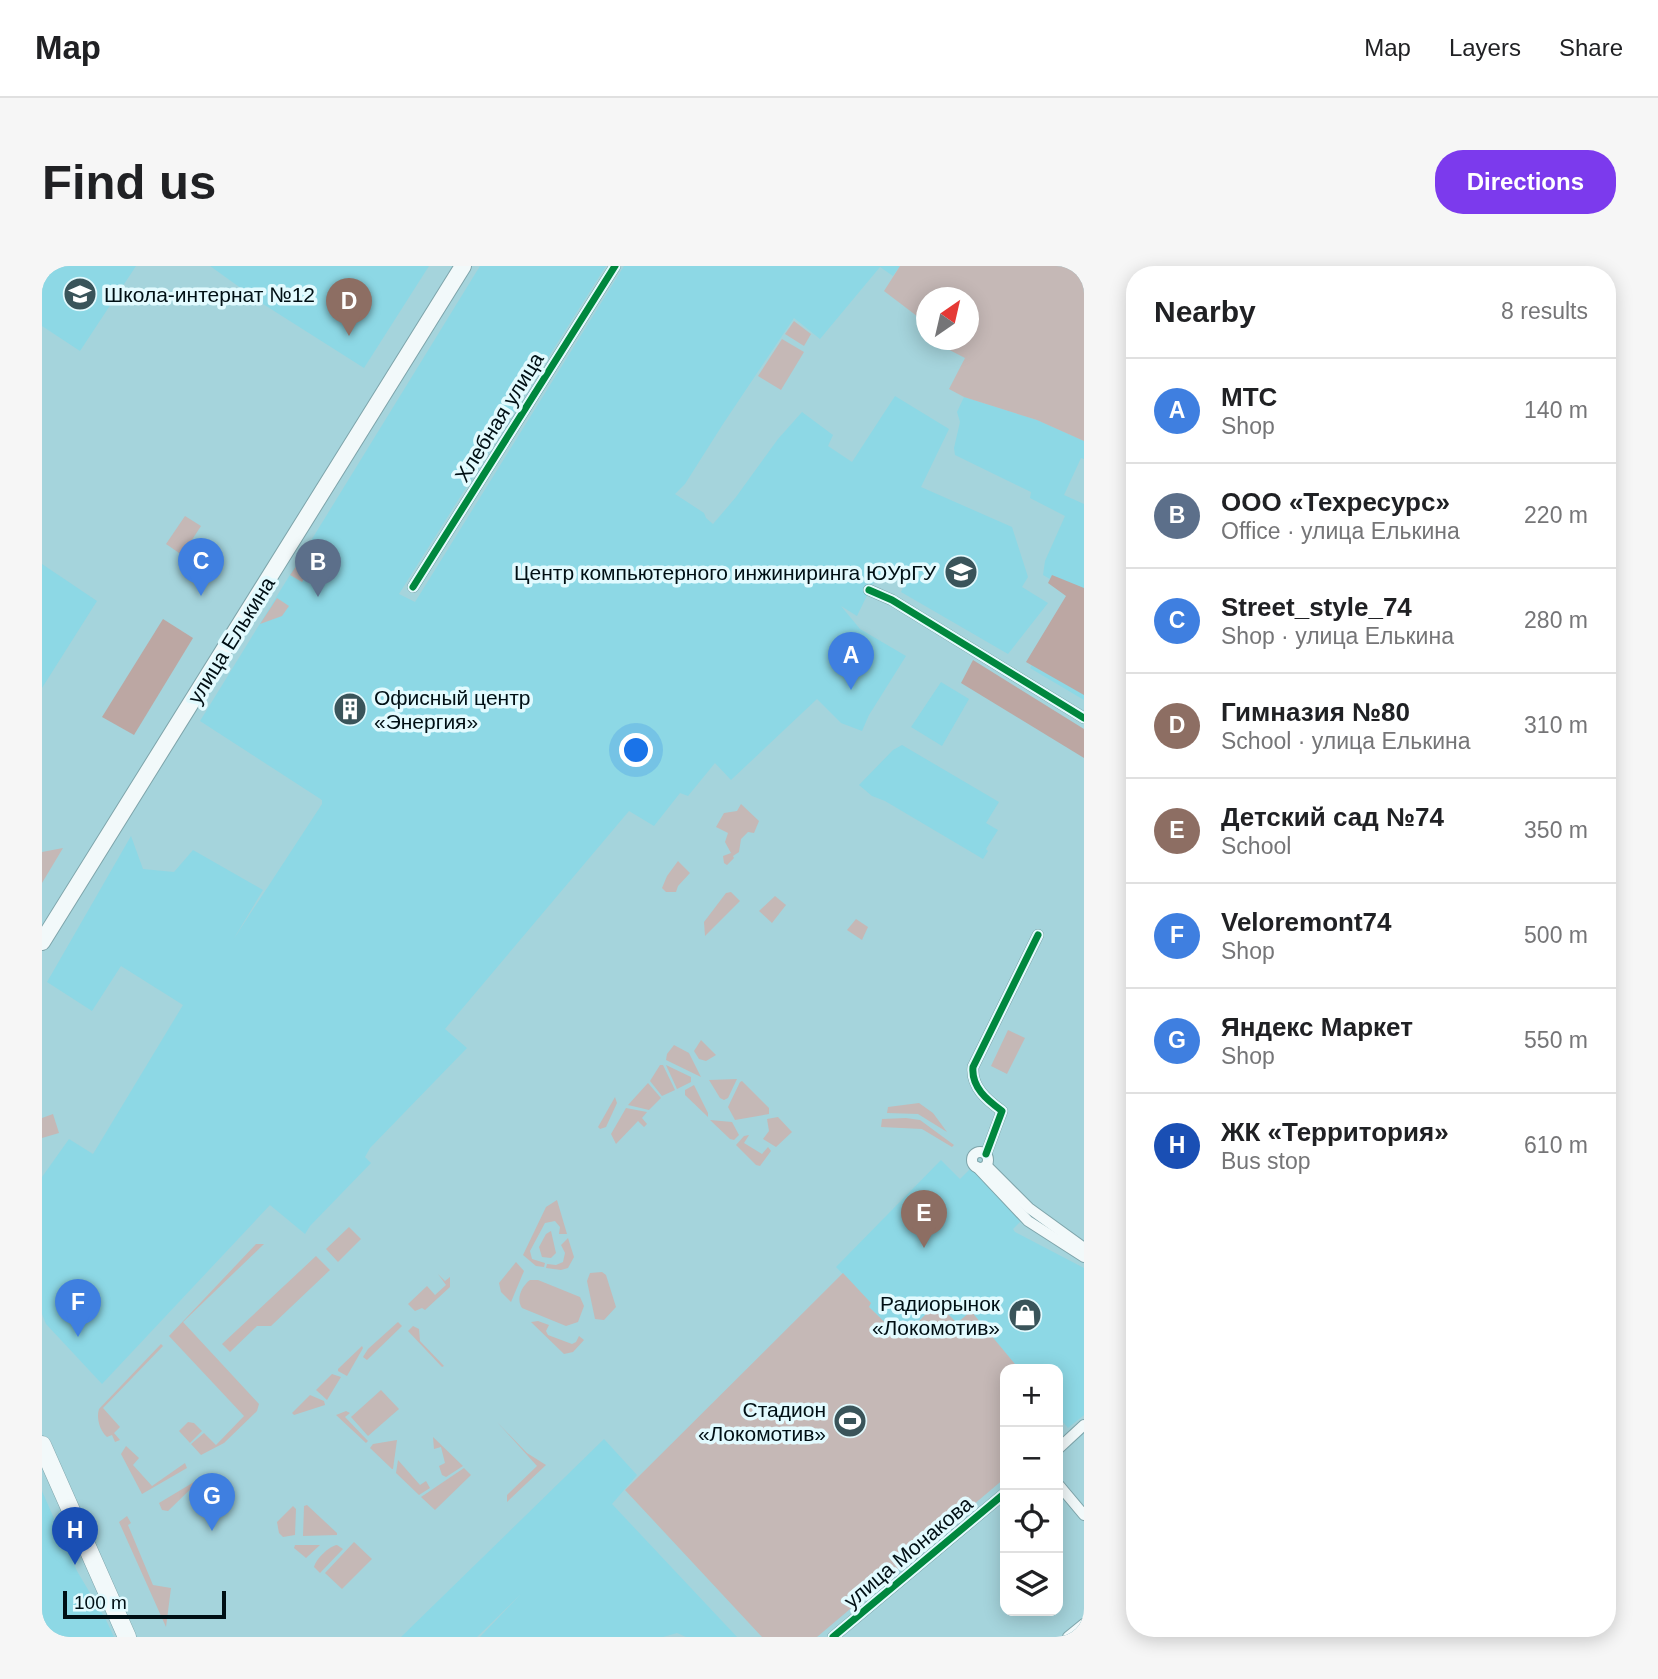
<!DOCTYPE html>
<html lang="en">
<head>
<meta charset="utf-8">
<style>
	body { margin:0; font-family:Helvetica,sans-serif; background:#f6f6f6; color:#202124 }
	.controls { position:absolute; right:21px; bottom:21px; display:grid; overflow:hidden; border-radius:14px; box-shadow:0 4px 18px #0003 }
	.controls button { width:63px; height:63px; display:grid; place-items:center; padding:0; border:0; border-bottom:2px solid #e0e0e0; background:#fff; color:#202124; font:35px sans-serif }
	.compass { position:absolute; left:874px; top:21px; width:63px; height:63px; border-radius:50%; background:#fff; box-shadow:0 4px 18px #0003; rotate:34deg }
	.scale { position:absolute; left:21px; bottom:18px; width:163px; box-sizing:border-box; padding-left:7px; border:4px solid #000f14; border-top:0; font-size:19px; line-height:24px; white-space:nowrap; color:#000f14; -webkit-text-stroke:5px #e2fafe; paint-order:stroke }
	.you { position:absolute; left:595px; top:485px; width:24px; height:24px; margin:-18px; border:5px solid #fff; border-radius:50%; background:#1a73e8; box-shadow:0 0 0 10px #1a73e833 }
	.badge { display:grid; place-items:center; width:46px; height:46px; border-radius:50%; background:#7c3aed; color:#fff; font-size:23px; font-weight:700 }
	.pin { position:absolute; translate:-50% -58px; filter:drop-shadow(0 2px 4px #0008) }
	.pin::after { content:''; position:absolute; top:37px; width:24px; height:21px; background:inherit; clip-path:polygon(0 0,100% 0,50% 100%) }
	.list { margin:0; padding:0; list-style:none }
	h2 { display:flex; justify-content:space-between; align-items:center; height:91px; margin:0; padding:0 28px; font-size:30px }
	h2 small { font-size:23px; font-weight:400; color:#757577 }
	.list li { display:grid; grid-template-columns:46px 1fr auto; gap:21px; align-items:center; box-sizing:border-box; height:105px; padding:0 28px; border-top:2px solid #e0e0e0 }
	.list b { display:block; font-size:26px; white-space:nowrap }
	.list p { margin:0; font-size:23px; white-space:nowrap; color:#757577 }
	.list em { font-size:23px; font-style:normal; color:#757577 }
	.icon { flex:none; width:38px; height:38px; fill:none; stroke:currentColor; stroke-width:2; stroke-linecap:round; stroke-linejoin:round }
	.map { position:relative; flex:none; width:1042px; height:1371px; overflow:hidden; border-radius:28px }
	header { display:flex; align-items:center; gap:42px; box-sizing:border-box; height:98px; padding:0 35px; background:#fff; border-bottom:2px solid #e0e0e0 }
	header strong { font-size:33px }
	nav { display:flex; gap:38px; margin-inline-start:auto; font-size:24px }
	.intro { display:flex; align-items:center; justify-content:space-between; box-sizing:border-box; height:168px; padding:0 42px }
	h1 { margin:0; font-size:49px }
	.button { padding:18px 32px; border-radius:28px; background:#7c3aed; color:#fff; font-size:24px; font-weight:700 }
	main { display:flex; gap:42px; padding:0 42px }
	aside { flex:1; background:#fff; border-radius:28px; box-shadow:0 4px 18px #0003 }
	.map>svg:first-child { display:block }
	.built { fill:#8dd8e5 }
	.green { fill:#c5b8b6 }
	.forest { fill:#bca7a3 }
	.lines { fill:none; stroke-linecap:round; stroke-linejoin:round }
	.street-casing { stroke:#7ea4aa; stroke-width:12 }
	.secondary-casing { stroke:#7ea4aa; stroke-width:18 }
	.primary-casing { stroke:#7ea4aa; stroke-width:19 }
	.street { stroke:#f2f9fa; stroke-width:10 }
	.secondary { stroke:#f2f9fa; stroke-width:16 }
	.primary { stroke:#f2f9fa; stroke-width:18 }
	.cycleway-casing { stroke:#e2fafe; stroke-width:11 }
	.cycleway { stroke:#00873e; stroke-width:7 }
	.labels { text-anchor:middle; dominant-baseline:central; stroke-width:7; stroke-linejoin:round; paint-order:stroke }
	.poi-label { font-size:21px; fill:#000f14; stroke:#e2fafe; text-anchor:end }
	.street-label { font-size:21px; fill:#000f14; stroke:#e2fafe }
</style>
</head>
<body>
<header>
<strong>Map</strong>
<nav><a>Map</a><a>Layers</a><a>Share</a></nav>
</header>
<div class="intro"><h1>Find us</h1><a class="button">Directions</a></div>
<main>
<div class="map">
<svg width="1042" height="1371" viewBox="0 0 1042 1371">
	<rect width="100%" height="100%" fill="#a5d4dc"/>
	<g class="built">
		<path d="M0,0H94L38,85L0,60Z"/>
		<path d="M168,0H387L322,102L221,38Z"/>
		<path d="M438,0H564L357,328L373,336L582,0H858L851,10L838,1L778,73L752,52L681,158L643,218L633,228L662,247L664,252L671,258L694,231L736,173L760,146L791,169L786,180L810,196L853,130L907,163L879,221L970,261L986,311L980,321L1006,337L966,388L859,326L865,313L844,301L831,317L815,350L799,340L818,363L864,390L827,449L820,465L799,457L775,433L689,514L673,497L646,530L638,527L612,560L587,545L403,763L425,782L328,882L323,891L329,897L268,960L263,968L228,939L60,1118L4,1058L0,1048V911L27,873L51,888L141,739L79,700L50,745L5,716L89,570L101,603L132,606L151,584L221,624L191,674L280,538V534L158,455Z"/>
		<path d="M922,131L995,154L1042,175V193L1039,192L1022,229L1042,238V434L988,402L1031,326L1001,309L1003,295L1023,250L988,232L989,226L913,189L912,182L918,156L915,146Z"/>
		<path d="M0,298L55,335L0,422Z"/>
		<path d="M899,416L927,433L900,480L869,461Z"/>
		<path d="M860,479L957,536L944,557L956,564L944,583L946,585L941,593L843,535L830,530L817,519L851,484Z"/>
		<path d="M899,894L918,913L929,902L979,955L971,963L973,966L1042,1002V1149L1026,1162L1016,1150V1103H977L929,1046L915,1057L869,1064L855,1068L826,1040L829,1037L794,1001Z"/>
		<path d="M562,1173L595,1209L570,1238L695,1371H644L635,1367L621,1371H438L479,1328L435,1371H359Z"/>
		<path d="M0,1225L35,1305L64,1354L72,1371H0Z"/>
	</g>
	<g class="green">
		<path d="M858,0H1042V175L995,154L922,131L907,123L923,92L888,74H926V32H884V57L842,25Z"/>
		<path d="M752,55L769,68L762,80L743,68Z"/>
		<path d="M740,73L762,86L739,124L716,110Z"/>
		<path d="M143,250L159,260L140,289L124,278Z"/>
		<path d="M265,284L276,291L260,316L248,309Z"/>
		<path d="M235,332L247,340L240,350L218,358Z"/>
		<path d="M699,538L717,555L712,567L706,566L699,573L697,586L691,590L692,592L685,599L682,597L681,590L689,587L683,576L686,567L674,561L682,547L695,545Z"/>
		<path d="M21,582L0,617V586Z"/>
		<path d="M636,595L648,607L636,620L634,626H624L620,622L625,610Z"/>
		<path d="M689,626L698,635L663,670L662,656L684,627Z"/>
		<path d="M733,630L744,639L730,657L717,645Z"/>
		<path d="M814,653L826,661L820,674L805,664Z"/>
		<path d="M966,764L983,772L965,808L949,800Z"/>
		<path d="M659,774L674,789L664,795L657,793L652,785Z"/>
		<path d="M632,779L647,787L659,811L624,794L625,788Z"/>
		<path d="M618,799H621L633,824L620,830L608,815Z"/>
		<path d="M624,799L649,811V816L635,823Z"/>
		<path d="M695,813L686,832L682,834L678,832L667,814Z"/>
		<path d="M700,815L727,842V848L693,854L686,841L698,816Z"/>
		<path d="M606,817L619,832L607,844L586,839Z"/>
		<path d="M652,819L666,847V851L643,829V824Z"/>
		<path d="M573,831L575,837L564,861L558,863L556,861Z"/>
		<path d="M877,837L891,847L905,866L876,848L845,847L846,841Z"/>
		<path d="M584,842L605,846L600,852L605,858L602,861L596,855L574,878L569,868Z"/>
		<path d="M11,848L17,867L0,872V852Z"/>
		<path d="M736,851L750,866L734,881L721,873L727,865L725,853Z"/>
		<path d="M864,852L878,854L912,879L910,881L880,863L839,861L840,853Z"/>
		<path d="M668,854L690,856L697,869L692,874L688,873Z"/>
		<path d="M707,869L702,877L720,888L726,881L729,885L718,900L714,899L694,879L702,870Z"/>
		<path d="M515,934L525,968H517L518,961L513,955L503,957L488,985L490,993L503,997L502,1001L494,1000L481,989L504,941Z"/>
		<path d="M307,961L319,973L296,996L284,983Z"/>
		<path d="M509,965L514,987L509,992L500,991L497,981L504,968Z"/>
		<path d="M526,972L532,991L526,1002L519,1004L504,1002L505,998L514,999L521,996L523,987L519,979Z"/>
		<path d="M214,978H222L141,1056L217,1138L215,1145L182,1177L159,1189L149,1178L162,1167L174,1179L202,1150L127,1070Z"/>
		<path d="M274,990L288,1004L229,1060H215L188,1086L180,1078Z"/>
		<path d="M474,996L482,1005L469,1036L459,1026L457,1017Z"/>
		<path d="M560,1006L564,1009L574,1041L562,1054L553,1053L545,1015L548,1007Z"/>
		<path d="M801,1007L829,1037L827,1041L855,1068L864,1059L869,1063L895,1037L915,1057L929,1045L977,1103H963V1212L775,1371H720L583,1224Z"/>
		<path d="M396,1008L403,1015L408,1011V1021L383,1044L380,1042L373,1045L366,1038L385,1020L393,1029L404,1019Z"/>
		<path d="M488,1014H496L538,1031L542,1040L536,1056L524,1060L480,1042C474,1033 479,1021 488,1014Z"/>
		<path d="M496,1055L507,1059L504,1065L506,1069L530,1078L534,1076L537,1070L542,1074L531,1086L522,1088L489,1056Z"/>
		<path d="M356,1056L360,1060L325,1094L321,1091L326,1083Z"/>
		<path d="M371,1060L377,1063L378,1075L402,1100L400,1101L366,1065Z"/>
		<path d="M119,1078L121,1080L61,1142L78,1161L72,1167L78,1174L73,1176L70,1169L65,1171C58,1165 54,1152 57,1143Z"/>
		<path d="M320,1080L321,1082L305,1110L296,1105V1103Z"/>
		<path d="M290,1108L299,1111L285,1134L274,1124Z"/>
		<path d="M339,1124L357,1143L326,1170L309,1151Z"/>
		<path d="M268,1129L282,1135L283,1139L252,1149L250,1147Z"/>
		<path d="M304,1145L308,1147L303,1151L326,1175L324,1177L294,1149Z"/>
		<path d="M146,1156L152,1157L160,1165L148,1177L137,1165Z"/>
		<path d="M455,1156L485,1187L504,1199L465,1236V1229L495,1200Z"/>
		<path d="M391,1171L421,1200L404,1211L400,1209L397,1200L403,1197L399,1181L392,1183Z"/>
		<path d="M355,1174L351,1203H350L328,1182L331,1178Z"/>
		<path d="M84,1180L97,1192L91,1199L110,1220L143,1197L145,1202L100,1228L79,1188Z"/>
		<path d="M356,1194L378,1219L384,1215L388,1222L377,1229L354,1207Z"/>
		<path d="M422,1202L429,1209L393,1244L379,1231Z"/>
		<path d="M167,1207L168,1212L162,1210L126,1245L120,1244L117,1237Z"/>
		<path d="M265,1239L295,1267V1269L261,1270L262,1240Z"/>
		<path d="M251,1240L254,1243L253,1269L241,1271L237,1267L235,1256Z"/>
		<path d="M85,1250L89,1257L86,1259L111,1319L129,1322L124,1361L77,1256Z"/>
		<path d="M312,1276L330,1293L300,1323L283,1307Z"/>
		<path d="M253,1279H278L264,1292L252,1282Z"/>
		<path d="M295,1279L301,1283L278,1307L272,1301C274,1293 287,1280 295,1279Z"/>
	</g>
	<g class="forest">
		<path d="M1010,309L1042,322V429L984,396L1024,330L1006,317Z"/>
		<path d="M121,353L151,372L92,469L60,451Z"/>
		<path d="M931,394L1042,463V492L919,417Z"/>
	</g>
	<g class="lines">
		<defs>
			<g id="street">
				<path d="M371,321L573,0"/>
				<path d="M827,324L850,334L1042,452"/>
				<circle cx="938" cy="894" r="8"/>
				<path d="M944,888L960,845C945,834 929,821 931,801L996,669"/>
				<path d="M945,900L987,942L1042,982"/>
				<path d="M935,901L986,955L1042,991"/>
				<path d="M1016,1183L1042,1159"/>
				<path d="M1016,1218L1042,1249"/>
				<path d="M791,1371L963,1227"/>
				<path d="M1026,1371L1042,1358"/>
			</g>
			<path id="secondary" d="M0,676L421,0"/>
			<path id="primary" d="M0,1179L85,1371"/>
		</defs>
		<use href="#street" class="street-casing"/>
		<use href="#secondary" class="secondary-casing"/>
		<use href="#primary" class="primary-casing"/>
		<use href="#street" class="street"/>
		<use href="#secondary" class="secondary"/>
		<use href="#primary" class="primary"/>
		<defs>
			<g id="cycleway">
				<path d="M371,321L573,0"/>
				<path d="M827,324L850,334L1042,452"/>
				<path d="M944,888L960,845C945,834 929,821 931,801L996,669"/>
				<path d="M791,1371L963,1227"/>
			</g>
		</defs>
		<use href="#cycleway" class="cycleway-casing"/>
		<use href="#cycleway" class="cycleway"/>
	</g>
	<defs>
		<symbol id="school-disc" viewBox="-11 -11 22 22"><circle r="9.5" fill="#3a545a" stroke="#e2fafe"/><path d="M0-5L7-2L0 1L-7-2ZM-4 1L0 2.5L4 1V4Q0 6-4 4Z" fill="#fff"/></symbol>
		<symbol id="university-disc" viewBox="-11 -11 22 22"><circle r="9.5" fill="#3a545a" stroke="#e2fafe"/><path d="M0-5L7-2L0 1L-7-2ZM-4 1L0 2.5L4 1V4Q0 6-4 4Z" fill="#fff"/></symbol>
		<symbol id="building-disc" viewBox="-11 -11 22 22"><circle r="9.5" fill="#3a545a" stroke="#e2fafe"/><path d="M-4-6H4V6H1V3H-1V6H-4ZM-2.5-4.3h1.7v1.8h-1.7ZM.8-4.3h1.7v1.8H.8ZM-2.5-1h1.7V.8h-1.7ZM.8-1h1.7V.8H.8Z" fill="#fff"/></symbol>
		<symbol id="shop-disc" viewBox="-11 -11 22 22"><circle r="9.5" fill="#3a545a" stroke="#e2fafe"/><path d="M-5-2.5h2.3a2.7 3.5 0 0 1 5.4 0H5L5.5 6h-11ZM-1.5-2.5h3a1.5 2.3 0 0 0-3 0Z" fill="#fff"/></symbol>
		<symbol id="stadium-disc" viewBox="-11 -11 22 22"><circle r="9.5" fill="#3a545a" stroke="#e2fafe"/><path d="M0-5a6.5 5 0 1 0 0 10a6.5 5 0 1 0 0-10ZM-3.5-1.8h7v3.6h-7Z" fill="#fff"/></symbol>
	</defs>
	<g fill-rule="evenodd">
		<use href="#school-disc" x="19" y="9" width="38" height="38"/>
		<use href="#university-disc" x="900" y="287" width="38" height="38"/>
		<use href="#building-disc" x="289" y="424" width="38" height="38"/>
		<use href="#shop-disc" x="964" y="1030" width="38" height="38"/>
		<use href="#stadium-disc" x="789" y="1136" width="38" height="38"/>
	</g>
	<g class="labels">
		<g class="poi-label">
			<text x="62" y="28" text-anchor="start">Школа-интернат №12</text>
			<text x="894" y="306">Центр компьютерного инжиниринга ЮУрГУ</text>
			<text x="332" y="431" text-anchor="start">Офисный центр<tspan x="332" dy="24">«Энергия»</tspan></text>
			<text x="958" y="1037">Радиорынок<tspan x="958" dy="24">«Локомотив»</tspan></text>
			<text x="784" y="1143">Стадион<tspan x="784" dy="24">«Локомотив»</tspan></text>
		</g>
		<g class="street-label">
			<text transform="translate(457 151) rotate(-58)">Хлебная улица</text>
			<text transform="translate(189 374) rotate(-58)">улица Елькина</text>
			<text transform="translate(866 1286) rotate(-40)">улица Монакова</text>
		</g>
	</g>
</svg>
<div class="controls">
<button>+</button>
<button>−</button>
<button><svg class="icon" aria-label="locate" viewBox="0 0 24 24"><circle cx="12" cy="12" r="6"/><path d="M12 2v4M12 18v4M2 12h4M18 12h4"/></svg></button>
<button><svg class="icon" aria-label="layers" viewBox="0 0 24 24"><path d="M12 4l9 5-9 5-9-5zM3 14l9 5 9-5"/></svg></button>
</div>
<svg class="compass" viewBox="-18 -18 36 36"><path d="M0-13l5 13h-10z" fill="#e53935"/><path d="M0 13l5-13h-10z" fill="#757577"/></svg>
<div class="scale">100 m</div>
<div class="you"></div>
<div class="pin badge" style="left:809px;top:424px;background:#3f7fe0">A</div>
<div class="pin badge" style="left:276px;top:331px;background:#5c6f8a">B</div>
<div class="pin badge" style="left:159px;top:330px;background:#3f7fe0">C</div>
<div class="pin badge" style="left:307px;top:70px;background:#8d6e63">D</div>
<div class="pin badge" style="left:882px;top:982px;background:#8d6e63">E</div>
<div class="pin badge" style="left:36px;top:1071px;background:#3f7fe0">F</div>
<div class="pin badge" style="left:170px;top:1265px;background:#3f7fe0">G</div>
<div class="pin badge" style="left:33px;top:1299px;background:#1a4fb4">H</div>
</div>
<aside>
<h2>Nearby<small>8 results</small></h2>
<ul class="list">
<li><span class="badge" style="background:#3f7fe0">A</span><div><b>МТС</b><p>Shop</p></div><em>140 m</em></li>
<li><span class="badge" style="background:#5c6f8a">B</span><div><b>ООО «Техресурс»</b><p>Office · улица Елькина</p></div><em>220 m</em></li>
<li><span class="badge" style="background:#3f7fe0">C</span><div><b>Street_style_74</b><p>Shop · улица Елькина</p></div><em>280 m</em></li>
<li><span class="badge" style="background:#8d6e63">D</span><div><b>Гимназия №80</b><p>School · улица Елькина</p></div><em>310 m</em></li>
<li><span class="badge" style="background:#8d6e63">E</span><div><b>Детский сад №74</b><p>School</p></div><em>350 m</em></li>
<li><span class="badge" style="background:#3f7fe0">F</span><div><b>Veloremont74</b><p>Shop</p></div><em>500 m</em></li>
<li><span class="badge" style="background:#3f7fe0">G</span><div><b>Яндекс Маркет</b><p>Shop</p></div><em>550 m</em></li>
<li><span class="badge" style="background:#1a4fb4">H</span><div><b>ЖК «Территория»</b><p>Bus stop</p></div><em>610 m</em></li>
</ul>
</aside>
</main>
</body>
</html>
